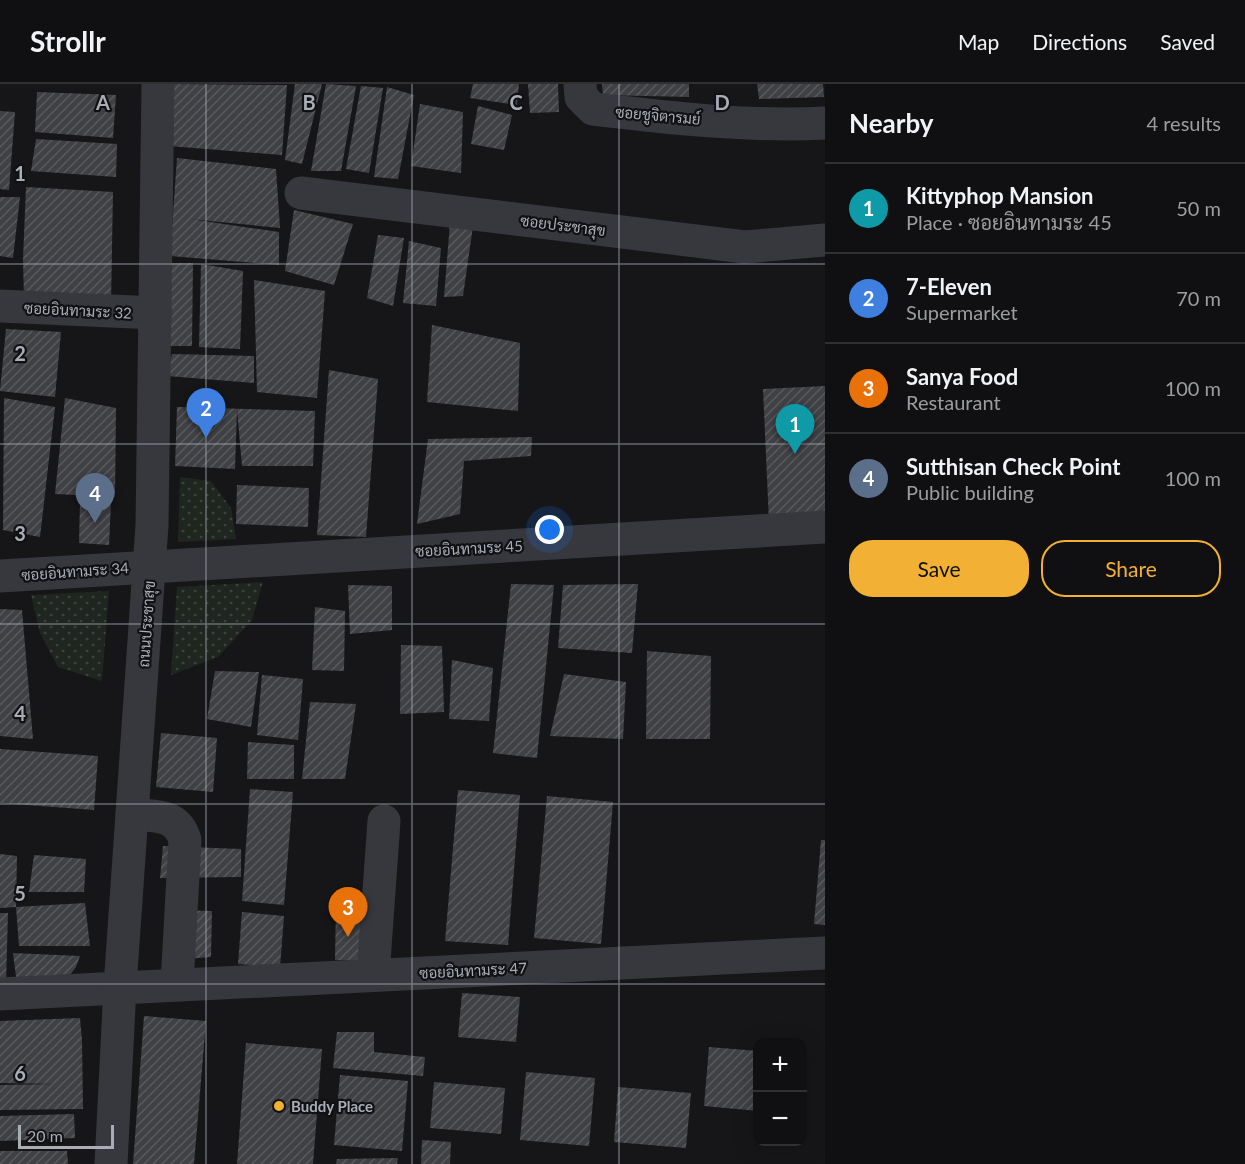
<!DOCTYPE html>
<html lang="en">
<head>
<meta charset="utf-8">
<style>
	body { margin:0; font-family:Lato,Sarabun,sans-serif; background:#1e1e20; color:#f1f3f6 }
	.controls { position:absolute; right:18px; bottom:18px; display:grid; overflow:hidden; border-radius:12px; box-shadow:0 6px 24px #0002 }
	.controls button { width:54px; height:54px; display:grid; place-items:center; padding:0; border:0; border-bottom:2px solid #303032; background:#101012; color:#f1f3f6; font:30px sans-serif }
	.scale { position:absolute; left:18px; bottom:15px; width:96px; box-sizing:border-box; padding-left:6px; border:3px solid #a8adb8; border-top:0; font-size:16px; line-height:21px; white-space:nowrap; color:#a8adb8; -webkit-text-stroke:4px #111113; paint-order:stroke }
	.you { position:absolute; left:550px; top:446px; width:21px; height:21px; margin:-15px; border:4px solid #fff; border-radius:50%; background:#1a73e8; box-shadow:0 0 0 9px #1a73e833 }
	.badge { display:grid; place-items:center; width:39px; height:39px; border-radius:50%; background:#f2b134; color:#fff; font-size:20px; font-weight:700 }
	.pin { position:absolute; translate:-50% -50px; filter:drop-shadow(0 2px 3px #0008) }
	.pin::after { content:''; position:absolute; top:32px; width:21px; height:18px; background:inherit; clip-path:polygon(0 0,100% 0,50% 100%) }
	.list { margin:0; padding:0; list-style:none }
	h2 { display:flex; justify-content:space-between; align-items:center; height:78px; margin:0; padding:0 24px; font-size:26px }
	h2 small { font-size:20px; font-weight:400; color:#9c9d9f }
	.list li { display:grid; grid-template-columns:39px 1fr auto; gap:18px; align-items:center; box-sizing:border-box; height:90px; padding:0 24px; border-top:2px solid #303032 }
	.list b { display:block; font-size:22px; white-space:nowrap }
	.list p { margin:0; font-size:20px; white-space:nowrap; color:#9c9d9f }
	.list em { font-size:20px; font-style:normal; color:#9c9d9f }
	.actions { display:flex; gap:12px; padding:18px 24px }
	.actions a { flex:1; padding:14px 0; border:2px solid #f2b134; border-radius:24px; text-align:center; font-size:21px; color:#f2b134 }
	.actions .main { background:#f2b134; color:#111 }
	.map { position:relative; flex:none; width:825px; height:1080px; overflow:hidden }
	header { display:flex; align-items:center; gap:36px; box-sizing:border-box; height:84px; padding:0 30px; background:#101012; border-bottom:2px solid #303032 }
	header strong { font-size:28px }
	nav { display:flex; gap:33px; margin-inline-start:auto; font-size:21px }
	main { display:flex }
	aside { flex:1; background:#101012 }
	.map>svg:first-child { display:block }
	.park { fill:url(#park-dots) }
	.building { fill:url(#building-hatch) }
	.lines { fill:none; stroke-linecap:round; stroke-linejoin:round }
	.minor { stroke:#37383d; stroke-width:33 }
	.grid { fill:none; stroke:#a8adb8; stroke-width:1.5; stroke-opacity:0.55 }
	.poi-dot { fill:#f2b134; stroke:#111113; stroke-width:2 }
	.labels { text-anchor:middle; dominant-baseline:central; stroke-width:4.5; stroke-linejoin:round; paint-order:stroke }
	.street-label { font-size:15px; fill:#a8adb8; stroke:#111113 }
	.poi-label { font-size:15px; font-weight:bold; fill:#a8adb8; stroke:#111113; text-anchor:start }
	.grid-label { font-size:20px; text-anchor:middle; font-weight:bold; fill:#a8adb8; stroke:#111113; stroke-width:4.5; stroke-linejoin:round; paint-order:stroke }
</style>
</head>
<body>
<header>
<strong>Strollr</strong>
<nav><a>Map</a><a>Directions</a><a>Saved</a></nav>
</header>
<main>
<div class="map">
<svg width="825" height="1080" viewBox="0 0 825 1080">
	<defs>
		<pattern id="park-dots" width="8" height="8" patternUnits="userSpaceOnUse" patternTransform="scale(1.5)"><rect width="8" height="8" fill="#1e261f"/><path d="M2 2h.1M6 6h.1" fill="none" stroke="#3c433d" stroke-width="1.8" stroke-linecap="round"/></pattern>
		<pattern id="building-hatch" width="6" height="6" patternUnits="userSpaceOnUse" patternTransform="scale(1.5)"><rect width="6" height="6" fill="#404145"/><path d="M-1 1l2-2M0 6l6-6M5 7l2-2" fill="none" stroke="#595a5e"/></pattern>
	</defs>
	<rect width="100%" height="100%" fill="#161618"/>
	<g class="park">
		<path d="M180,393L211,397L231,424L236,455L178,458Z"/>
		<path d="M263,498L252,536L218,573L171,591L177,503Z"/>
		<path d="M109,507L102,597L58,583L40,549L31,511Z"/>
	</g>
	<g class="building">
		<path d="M167,0L287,1L282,71L169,62Z"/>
		<path d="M295,0H322L302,80L285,76Z"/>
		<path d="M326,0L356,2L341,87H311Z"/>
		<path d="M473,0H519L517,21L470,14Z"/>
		<path d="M528,0H558L559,28L530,29Z"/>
		<path d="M602,0H689V13L603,11Z"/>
		<path d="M757,0H823L824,13L759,15Z"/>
		<path d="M361,2L383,4L369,89L346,85Z"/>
		<path d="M387,3L414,11L398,95L374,93Z"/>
		<path d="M37,8L116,11L113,54L35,48Z"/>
		<path d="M420,20L463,28L461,89L411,82Z"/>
		<path d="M478,22L512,31L504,66L471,60Z"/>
		<path d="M0,27L15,28L9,106L0,105Z"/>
		<path d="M36,55L117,60L116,93L31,87Z"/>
		<path d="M177,74L276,85L280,144L190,135L279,148V181L170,172Z"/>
		<path d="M26,103L113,108L111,220L24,216L23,176Z"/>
		<path d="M0,113H20L13,174L0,172Z"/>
		<path d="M294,126L353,140L334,201L285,187Z"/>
		<path d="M450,139L473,142L463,212L444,213Z"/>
		<path d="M378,151L404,154L393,222L367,214Z"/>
		<path d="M409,157L441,164L436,222L403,219Z"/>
		<path d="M166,179H193L192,262H167Z"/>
		<path d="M201,180L243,187L240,265L199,263Z"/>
		<path d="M254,196L325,207L317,314L257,308Z"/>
		<path d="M432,241L520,259L518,327L427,318Z"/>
		<path d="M6,245L61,248L55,313L0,307Z"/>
		<path d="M172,270L254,272V299L167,292Z"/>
		<path d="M329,286L378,295L366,453L317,451Z"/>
		<path d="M825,302V435L769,438L763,305Z"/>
		<path d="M4,314L55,323L40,453L3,446Z"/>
		<path d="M65,314L116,324L115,413L55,410Z"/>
		<path d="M177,323L315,327L313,382H242L237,326L235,385L175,382Z"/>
		<path d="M532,353L531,372L464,377L460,430L417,440L428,355Z"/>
		<path d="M237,401L309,404L308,443L236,440Z"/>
		<path d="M80,417L111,418L109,461L79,459Z"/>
		<path d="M511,500L554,501L537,674L493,669Z"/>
		<path d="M638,500L632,569L558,564L563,501Z"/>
		<path d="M348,501L392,502V546L350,550Z"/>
		<path d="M315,523L345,527L344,587L312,586Z"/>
		<path d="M0,525L22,526L33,655L0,652Z"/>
		<path d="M401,561L442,562L444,628L400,630Z"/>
		<path d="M647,567L711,572L710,655H646Z"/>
		<path d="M452,576L493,584L489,637L449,635Z"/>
		<path d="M215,587L259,588L251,643L207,635Z"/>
		<path d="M564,590L626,598L623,655L550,652Z"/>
		<path d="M262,591L303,595L298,656L257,651Z"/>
		<path d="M310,618L356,620L345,695H302Z"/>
		<path d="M161,649L217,654L213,708L156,703Z"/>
		<path d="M248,658L294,661V695H247Z"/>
		<path d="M0,665L98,672L94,726L0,719Z"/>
		<path d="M250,705L293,708L284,821L242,817Z"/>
		<path d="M458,706L520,711L508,861L445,857Z"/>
		<path d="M547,712L613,718L601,860L534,854Z"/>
		<path d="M821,756H825V841L814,840Z"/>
		<path d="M163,762L241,765V793L160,794Z"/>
		<path d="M0,770L17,772L16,823L0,824Z"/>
		<path d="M34,771L86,775L84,808H29Z"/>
		<path d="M336,818H373L368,877L335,876Z"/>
		<path d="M85,819L90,862H19L16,823Z"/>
		<path d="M171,826L212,827L211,873L171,876Z"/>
		<path d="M242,828L284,832L280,883L238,880Z"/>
		<path d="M0,829H8L6,900H0Z"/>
		<path d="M13,869L80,872L76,883L64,899L17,901Z"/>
		<path d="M462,909L520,913L516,958L458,953Z"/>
		<path d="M144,932L206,937L194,1080H133Z"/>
		<path d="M80,934L82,956L83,1025L0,1026V1001L57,1000L0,999V937Z"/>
		<path d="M337,948H374V968L425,973L423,992L333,984Z"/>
		<path d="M246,959L322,965L313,1080H237Z"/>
		<path d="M709,963L758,967V1027L704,1022Z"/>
		<path d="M526,988L595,994L589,1062L520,1056Z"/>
		<path d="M340,991L408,997L402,1067L334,1061Z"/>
		<path d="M434,998L505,1004L501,1050L430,1044Z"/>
		<path d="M618,1003L691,1009L686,1064L614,1058Z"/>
		<path d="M74,1030L75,1054L0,1057V1032Z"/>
		<path d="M422,1056L451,1058L450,1080H421Z"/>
		<path d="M0,1067H67L68,1080H0Z"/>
		<path d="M398,1074L397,1080H336L337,1075Z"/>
	</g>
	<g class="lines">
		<g class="minor">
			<path d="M580,0L581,13L593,25C670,34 748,43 825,39"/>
			<path d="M301,109L745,163L825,156"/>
			<path d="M0,222L156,229"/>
			<path d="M0,492L825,443"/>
			<path d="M132,730C156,733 177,729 185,756L177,900"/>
			<path d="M373,891L384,737"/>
			<path d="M0,910L825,869"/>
			<path d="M111,1080L120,903L152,441L158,0"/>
		</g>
	</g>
	<path class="grid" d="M206,0V1080M412,0V1080M619,0V1080M0,180H825M0,360H825M0,540H825M0,720H825M0,900H825"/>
	<circle class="poi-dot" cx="279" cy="1022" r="6"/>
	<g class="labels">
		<g class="street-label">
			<text transform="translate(658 31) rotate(5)">ซอยชูจิตารมย์</text>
			<text transform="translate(563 141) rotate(7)">ซอยประชาสุข</text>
			<text transform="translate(78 226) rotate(3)">ซอยอินทามระ 32</text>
			<text transform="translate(469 464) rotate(-3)">ซอยอินทามระ 45</text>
			<text transform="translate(75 487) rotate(-4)">ซอยอินทามระ 34</text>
			<text transform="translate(146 540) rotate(-86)">ถนนประชาสุข</text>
			<text transform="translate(473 886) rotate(-3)">ซอยอินทามระ 47</text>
		</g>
		<g class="poi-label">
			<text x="291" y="1022">Buddy Place</text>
		</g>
	</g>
	<g class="grid-label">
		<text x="103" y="26">A</text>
		<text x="309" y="26">B</text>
		<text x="516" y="26">C</text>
		<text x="722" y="26">D</text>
		<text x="20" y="97">1</text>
		<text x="20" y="277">2</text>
		<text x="20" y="457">3</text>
		<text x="20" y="637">4</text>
		<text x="20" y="817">5</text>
		<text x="20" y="997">6</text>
	</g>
</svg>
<div class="controls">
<button>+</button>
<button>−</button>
</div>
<div class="scale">20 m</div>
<div class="you"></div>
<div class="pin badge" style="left:795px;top:370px;background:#0f9aa8">1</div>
<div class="pin badge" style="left:206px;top:354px;background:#3f7fe0">2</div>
<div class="pin badge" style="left:348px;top:853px;background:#e8710a">3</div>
<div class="pin badge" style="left:95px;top:439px;background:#5c6f8a">4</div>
</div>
<aside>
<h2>Nearby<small>4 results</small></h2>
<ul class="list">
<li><span class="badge" style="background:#0f9aa8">1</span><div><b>Kittyphop Mansion</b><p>Place · ซอยอินทามระ 45</p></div><em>50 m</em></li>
<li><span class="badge" style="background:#3f7fe0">2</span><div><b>7-Eleven</b><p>Supermarket</p></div><em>70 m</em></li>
<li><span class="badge" style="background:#e8710a">3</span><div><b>Sanya Food</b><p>Restaurant</p></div><em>100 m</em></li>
<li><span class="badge" style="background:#5c6f8a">4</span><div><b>Sutthisan Check Point</b><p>Public building</p></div><em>100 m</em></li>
</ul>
<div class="actions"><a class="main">Save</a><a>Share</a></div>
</aside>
</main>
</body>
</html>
